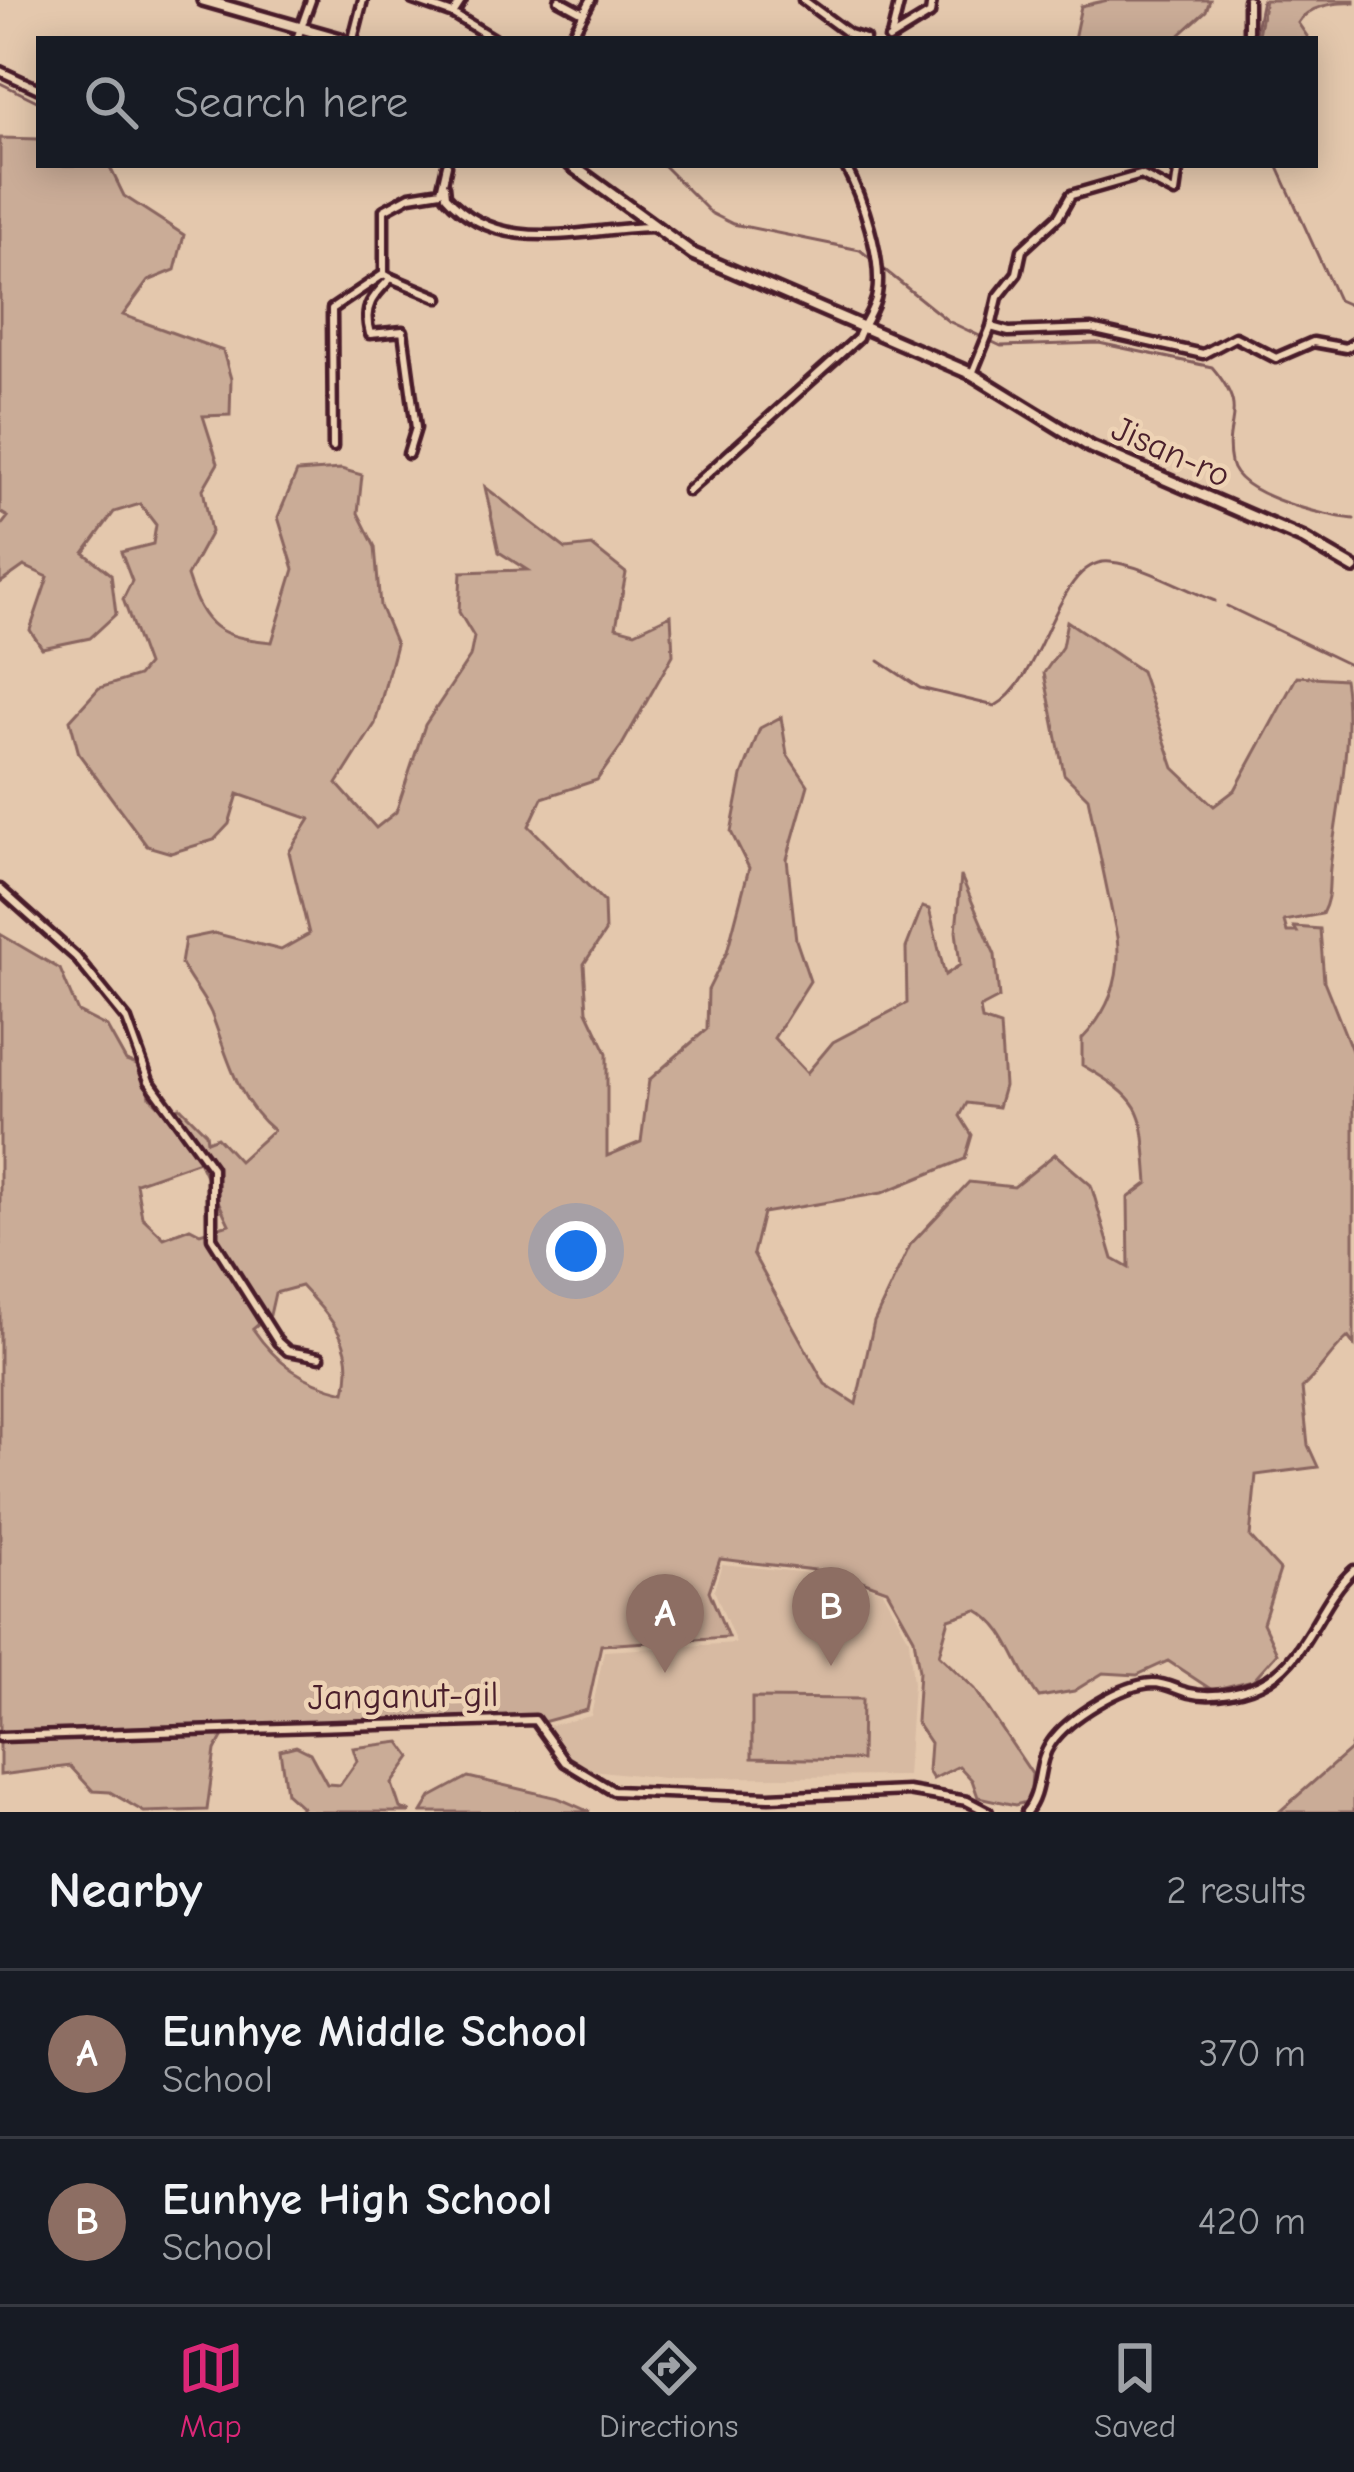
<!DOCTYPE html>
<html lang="en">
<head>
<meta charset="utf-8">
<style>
	body { margin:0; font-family:"Comic Neue",sans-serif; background:#242831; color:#f1f3f6 }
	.you { position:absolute; left:576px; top:1251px; width:42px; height:42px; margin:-30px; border:9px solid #fff; border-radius:50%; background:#1a73e8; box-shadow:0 0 0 18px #1a73e833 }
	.badge { display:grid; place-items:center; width:78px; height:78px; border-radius:50%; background:#db2777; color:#fff; font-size:39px; font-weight:700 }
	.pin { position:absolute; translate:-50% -99px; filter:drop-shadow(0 3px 6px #0008) }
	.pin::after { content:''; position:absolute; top:63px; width:42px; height:36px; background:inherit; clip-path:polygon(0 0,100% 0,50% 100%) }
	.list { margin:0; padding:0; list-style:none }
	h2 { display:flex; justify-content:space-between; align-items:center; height:156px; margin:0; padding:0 48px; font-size:51px }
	h2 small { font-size:39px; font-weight:400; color:#9ea1a6 }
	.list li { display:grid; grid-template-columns:78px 1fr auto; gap:36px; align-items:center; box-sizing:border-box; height:168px; padding:0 48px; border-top:3px solid #363941 }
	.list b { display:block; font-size:45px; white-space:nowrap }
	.list p { margin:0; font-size:39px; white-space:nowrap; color:#9ea1a6 }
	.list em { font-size:39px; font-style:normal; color:#9ea1a6 }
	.icon { flex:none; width:66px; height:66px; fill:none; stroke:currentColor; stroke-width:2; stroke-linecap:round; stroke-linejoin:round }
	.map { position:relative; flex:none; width:1354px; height:1812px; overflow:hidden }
	.search { position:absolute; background:#171b24; box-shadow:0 6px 30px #0003; left:36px; right:36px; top:36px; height:132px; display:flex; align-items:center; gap:30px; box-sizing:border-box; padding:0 42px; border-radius:0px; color:#9ea1a6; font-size:45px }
	.sheet { height:492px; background:#171b24 }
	nav { display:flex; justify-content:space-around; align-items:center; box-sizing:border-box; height:168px; border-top:3px solid #363941; background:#171b24; font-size:33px; color:#9ea1a6 }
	nav a { display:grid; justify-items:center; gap:6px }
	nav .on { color:#db2777 }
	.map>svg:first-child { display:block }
	.built { fill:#d7baa2 }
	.green { fill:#caac97; stroke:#8a6661; stroke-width:3; fill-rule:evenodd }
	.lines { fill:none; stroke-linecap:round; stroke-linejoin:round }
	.stream { stroke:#835d5b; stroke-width:3 }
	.street-casing { stroke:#4a1f2b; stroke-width:15 }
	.secondary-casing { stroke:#4a1f2b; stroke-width:18 }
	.street { stroke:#eed3b5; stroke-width:6 }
	.secondary { stroke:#eed3b5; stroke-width:9 }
	.labels { text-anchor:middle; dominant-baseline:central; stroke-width:9; stroke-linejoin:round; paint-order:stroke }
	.street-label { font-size:36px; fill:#4a1f2b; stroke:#eed3b5 }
</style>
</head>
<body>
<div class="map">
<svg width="1354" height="1812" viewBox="0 0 1354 1812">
	<rect width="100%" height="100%" fill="#e4c8ad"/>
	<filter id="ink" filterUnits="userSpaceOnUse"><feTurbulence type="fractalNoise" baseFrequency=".00833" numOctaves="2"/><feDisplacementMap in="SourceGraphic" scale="24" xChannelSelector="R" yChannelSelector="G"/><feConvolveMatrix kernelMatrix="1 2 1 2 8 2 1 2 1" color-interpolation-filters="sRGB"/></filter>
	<g filter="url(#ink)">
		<path class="built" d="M722,1564L836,1576L883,1591L909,1639L913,1684L907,1776L663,1778L575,1768L543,1727L591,1716L604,1651L736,1643L714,1590Z"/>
		<g class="green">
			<path d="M1108,0H1210L1206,11L1175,39H1074L1081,6Z"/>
			<path d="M1265,0H1354V3C1335,2 1308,6 1298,23L1309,39H1257Z"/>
			<path d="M0,138L39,139V165H109L124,196L184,235L175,270L148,281L123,315L223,351L231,379L230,415L203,416L218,463L203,489L211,532L187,576C204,628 218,637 272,642L294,569L278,517L297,472L341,469L362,475L358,513L375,547L380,606L396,644L375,724L337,784L376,828L396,812L425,725L470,657L474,637L459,612L461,572L527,570L499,552L485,487L566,549L592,546L626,573L616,627L635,632L671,615L673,655L622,745L597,780L542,798L529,826L604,902L605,932L584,964L587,1011L607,1053V1156L641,1142L649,1080L707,1029L708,990L727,952L749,868L731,832L742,776L760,728L781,717L787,754L808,785L787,859L796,940L810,981L774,1038L807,1073L833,1042L907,1003L906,948L922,907L929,909L945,975L960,965L956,931L961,876L995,955L999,998L980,1008L982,1020L1000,1026L1004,1086L998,1107L967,1103L960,1116L972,1135L965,1159L882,1193L763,1213L753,1254L825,1384L856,1404L874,1322L910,1245L969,1182L1014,1187L1055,1154L1091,1185L1113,1259L1129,1268L1128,1198L1148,1183C1142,1110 1147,1103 1082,1065V1039C1110,1010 1122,977 1117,937L1088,798L1064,774L1044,673L1062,647L1067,621L1141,671L1174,768L1214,806L1235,790L1297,676L1344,679C1354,738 1337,808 1330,868C1328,886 1331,897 1322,914L1284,921L1287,932H1297L1294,927L1320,929L1324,981L1354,1056V1345L1348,1337C1330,1353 1320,1372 1302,1388L1308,1445L1318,1467L1256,1475L1250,1537L1280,1570L1263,1623L1277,1653L1253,1680L1212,1690L1168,1661L1137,1675L1103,1673L1074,1691L1039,1697C1016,1668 1010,1628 977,1610L949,1619L939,1655L975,1689L1032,1774L1030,1801L1015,1805L978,1797L972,1780L959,1766L933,1779L928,1771L930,1743L916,1722L919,1671L914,1638L887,1590L840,1573L720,1559L709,1591L728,1637L601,1645L587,1710L543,1722L226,1730L215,1750L207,1810L144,1812L110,1792L93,1791L70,1766L0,1775V934L60,969L78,1012L107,1027L126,1061L146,1068L150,1097L165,1111L180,1107L206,1133L207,1141L217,1137L239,1161L273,1130C236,1099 228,1056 211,1013C204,997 190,981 181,964L185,939L214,933L281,950L309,934L289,852L310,819L238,794L229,824L214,840L171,853L147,846L79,754L70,720L99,688L138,676L147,665L123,599L132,581L121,552L153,544L156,525L140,504L114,512L84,553L111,574L116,614L90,638L42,648L30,630L48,577L24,566L0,583V527L8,517L0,512ZM199,1161L229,1224L200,1233L190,1228L164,1238L142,1217L136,1183ZM301,1286C332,1319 357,1344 345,1392C303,1382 277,1364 253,1329L270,1315L275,1293Z"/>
			<path d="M752,1698L862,1699L861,1760L752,1758Z"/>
			<path d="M1354,1738V1812H1279L1350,1750Z"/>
			<path d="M400,1742L411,1757L392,1784L400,1808L411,1812H297L302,1807L286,1793L280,1750L296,1746L310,1753L327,1784L340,1785L357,1761L353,1748Z"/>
			<path d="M468,1777L558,1798L590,1812H422L431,1797Z"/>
		</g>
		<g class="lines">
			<g class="stream">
				<path d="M1254,39L1262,0"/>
				<path d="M0,83L39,102"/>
				<path d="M663,165L711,213L733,224L860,250L948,321L1001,346L1099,343L1212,367C1252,414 1222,419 1231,463C1238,496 1325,516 1354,519"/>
				<path d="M1277,165L1338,300L1354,307"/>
				<path d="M1227,606L1354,667"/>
				<path d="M879,661L920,688L995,706C1045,679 1056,557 1110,562C1144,565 1183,589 1215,601"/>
			</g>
			<defs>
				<g id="street">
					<path d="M413,0L453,14L494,39"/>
					<path d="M559,0L583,13"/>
					<path d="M803,0L849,34L865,39"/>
					<path d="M1248,0V39"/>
					<path d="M453,14L462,0"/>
					<path d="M891,37L900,0"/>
					<path d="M297,39L311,0"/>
					<path d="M353,39L363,0"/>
					<path d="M570,39L591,0"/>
					<path d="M889,39L930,14L932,0"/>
					<path d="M0,71L39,89"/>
					<path d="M445,186L446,196C501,259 586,227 655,227"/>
					<path d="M384,274L391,278C373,296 362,307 370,334L403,331L416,428L408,454"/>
					<path d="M391,278L439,298"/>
					<path d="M991,327L998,297L1017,273L1022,250L1059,216L1071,195L1141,175L1175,193L1179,165"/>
					<path d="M972,374L991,327L1009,332L1091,329L1203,354L1235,337L1276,358L1313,342L1346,348L1354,343"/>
					<path d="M333,447L332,309L384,274V210L410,196L441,191L447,165"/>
					<path d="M688,491L858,338C863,323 875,310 877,294C883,258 862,197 845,165"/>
					<path d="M0,889L76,957L127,1020L149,1081L212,1168V1238L278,1342L288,1351L320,1357"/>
					<path d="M0,1737L535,1720L565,1762L613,1791L769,1797L908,1791L967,1801L988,1812"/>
					<path d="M1026,1812C1043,1791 1036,1764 1051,1743C1068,1718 1123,1684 1153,1683C1166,1683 1177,1690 1189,1693C1213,1699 1248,1692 1269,1679C1308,1655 1320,1600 1354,1570"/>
				</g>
				<g id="secondary">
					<path d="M203,0L340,39"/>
					<path d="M571,165L693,254L972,374L1091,447L1304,539L1354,568"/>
				</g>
			</defs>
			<use href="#street" class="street-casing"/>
			<use href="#secondary" class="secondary-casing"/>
			<use href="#street" class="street"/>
			<use href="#secondary" class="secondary"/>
		</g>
	</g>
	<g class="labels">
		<g class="street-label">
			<text transform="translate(1171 452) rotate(24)">Jisan-ro</text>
			<text transform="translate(403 1696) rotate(-1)">Janganut-gil</text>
		</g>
	</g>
</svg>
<div class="you"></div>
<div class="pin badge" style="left:665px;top:1673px;background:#8d6e63">A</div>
<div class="pin badge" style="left:831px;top:1666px;background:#8d6e63">B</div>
<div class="search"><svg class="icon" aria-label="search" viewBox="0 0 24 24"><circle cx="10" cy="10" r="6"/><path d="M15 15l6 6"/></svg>Search here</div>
</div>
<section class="sheet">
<h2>Nearby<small>2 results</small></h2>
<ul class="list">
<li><span class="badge" style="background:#8d6e63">A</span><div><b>Eunhye Middle School</b><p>School</p></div><em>370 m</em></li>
<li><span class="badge" style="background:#8d6e63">B</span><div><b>Eunhye High School</b><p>School</p></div><em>420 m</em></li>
</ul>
</section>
<nav>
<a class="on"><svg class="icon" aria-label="map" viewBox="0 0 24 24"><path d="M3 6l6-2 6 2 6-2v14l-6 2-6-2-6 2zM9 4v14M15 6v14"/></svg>Map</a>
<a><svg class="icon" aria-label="directions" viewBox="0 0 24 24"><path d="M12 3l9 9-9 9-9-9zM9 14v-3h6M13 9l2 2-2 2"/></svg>Directions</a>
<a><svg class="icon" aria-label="saved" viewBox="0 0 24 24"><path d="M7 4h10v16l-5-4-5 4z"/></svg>Saved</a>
</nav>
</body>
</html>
